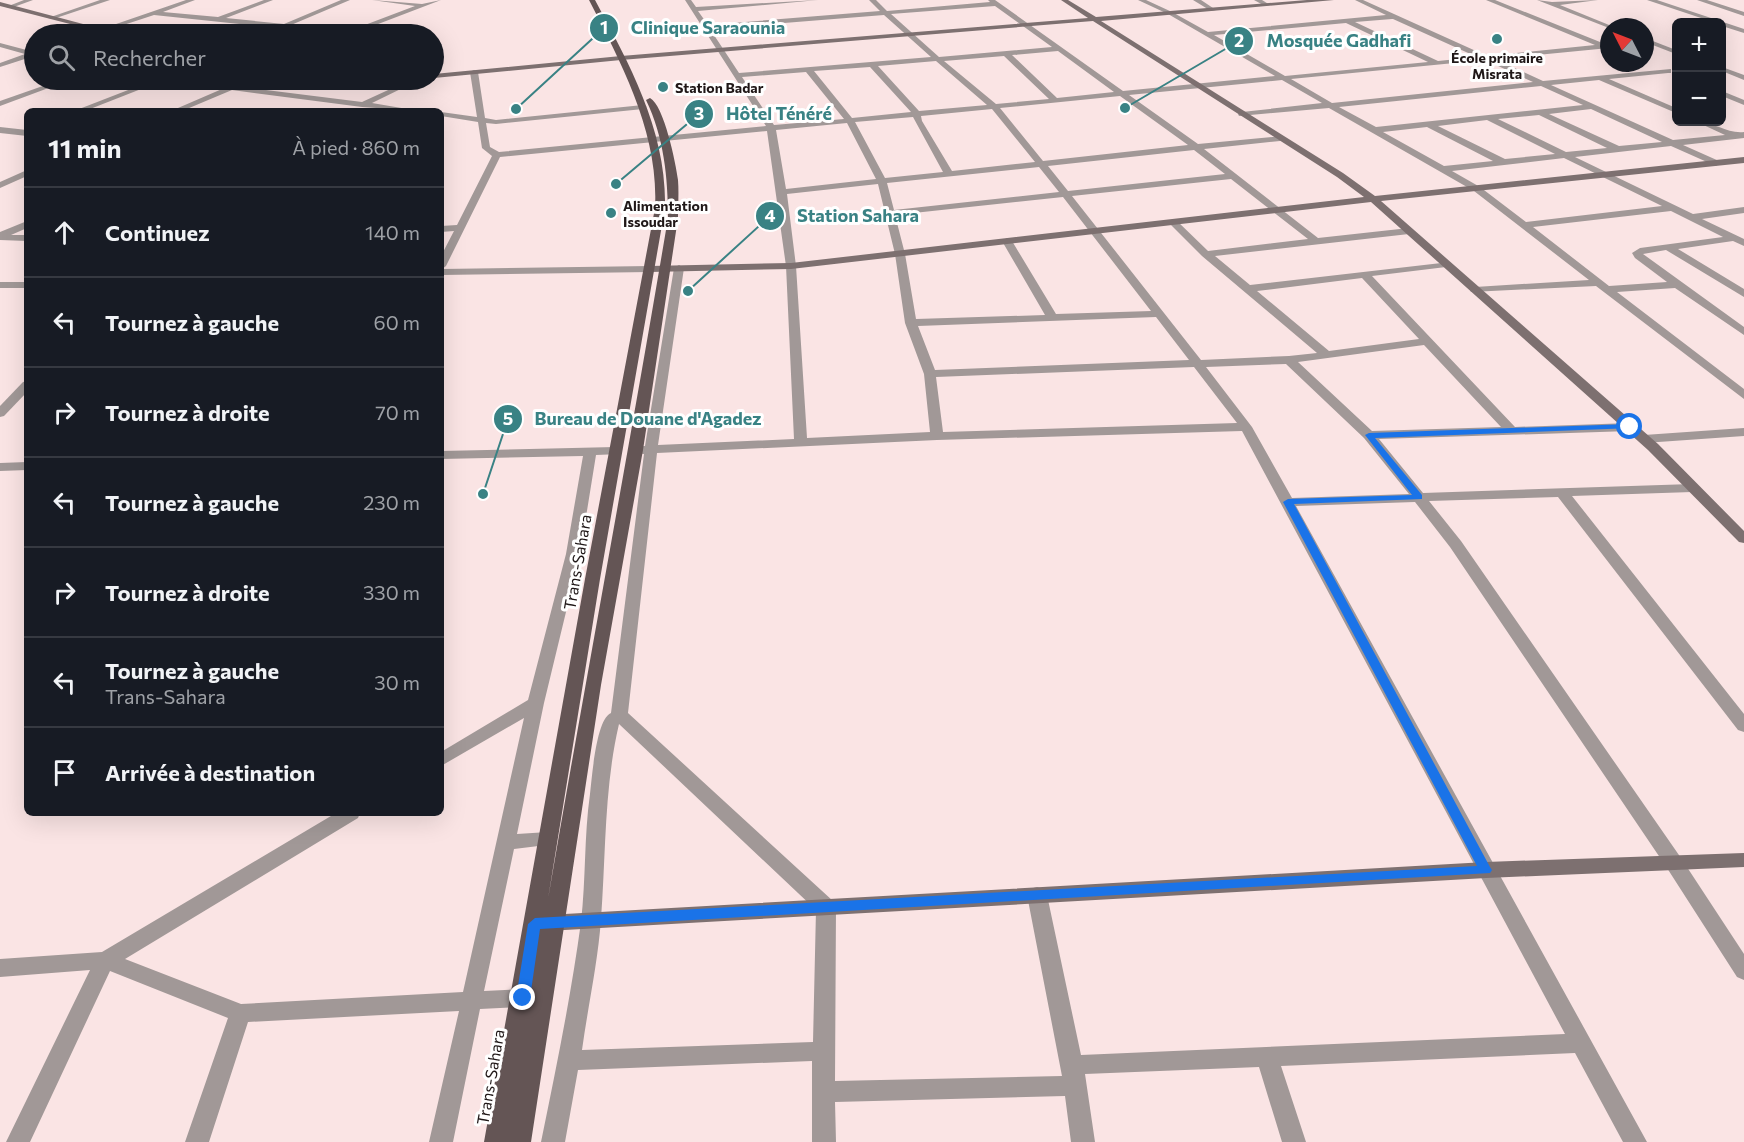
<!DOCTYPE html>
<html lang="fr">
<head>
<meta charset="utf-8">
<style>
	body { margin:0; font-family:Commissioner,sans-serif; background:#242831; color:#f1f3f6 }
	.controls { position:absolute; right:18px; top:18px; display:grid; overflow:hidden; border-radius:9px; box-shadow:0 6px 24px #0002 }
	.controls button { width:54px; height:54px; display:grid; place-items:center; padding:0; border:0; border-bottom:2px solid #363941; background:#171b24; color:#f1f3f6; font:30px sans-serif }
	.compass { position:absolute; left:1600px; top:18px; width:54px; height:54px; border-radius:50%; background:#171b24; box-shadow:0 6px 24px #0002; rotate:312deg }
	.stop { position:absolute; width:18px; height:18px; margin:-14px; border:4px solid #1a73e8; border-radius:50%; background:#fff }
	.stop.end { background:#1a73e8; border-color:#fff; box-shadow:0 2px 6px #0008 }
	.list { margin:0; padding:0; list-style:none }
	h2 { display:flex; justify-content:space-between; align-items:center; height:78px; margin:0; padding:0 24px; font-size:26px }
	h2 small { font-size:20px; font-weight:400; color:#9ea1a6 }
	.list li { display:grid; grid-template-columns:39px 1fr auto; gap:18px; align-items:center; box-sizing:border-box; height:90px; padding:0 24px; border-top:2px solid #363941 }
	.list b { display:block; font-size:22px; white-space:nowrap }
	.list p { margin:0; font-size:20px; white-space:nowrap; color:#9ea1a6 }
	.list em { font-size:20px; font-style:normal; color:#9ea1a6 }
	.icon { flex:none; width:33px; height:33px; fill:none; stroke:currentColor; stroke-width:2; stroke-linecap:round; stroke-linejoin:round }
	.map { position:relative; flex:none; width:1744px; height:1142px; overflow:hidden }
	.search { position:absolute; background:#171b24; box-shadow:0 6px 24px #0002; left:24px; top:24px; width:420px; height:66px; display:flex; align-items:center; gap:15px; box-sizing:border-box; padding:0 21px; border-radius:33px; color:#9ea1a6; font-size:22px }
	.panel { position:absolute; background:#171b24; box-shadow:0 6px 24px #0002; left:24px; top:108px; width:420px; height:708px; border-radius:9px }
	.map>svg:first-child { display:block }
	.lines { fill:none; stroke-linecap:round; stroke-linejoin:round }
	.street { fill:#a19897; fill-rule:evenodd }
	.secondary { fill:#7d7070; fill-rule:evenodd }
	.primary { fill:#645555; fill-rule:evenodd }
	.route { fill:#1a73e8 }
	.poi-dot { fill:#398284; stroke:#fff; stroke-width:2 }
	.labels { text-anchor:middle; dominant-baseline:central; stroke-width:6; stroke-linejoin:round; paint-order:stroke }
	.far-poi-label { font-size:14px; font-weight:bold; fill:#201818; stroke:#fff; text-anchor:start }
	.street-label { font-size:16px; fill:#201818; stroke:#fff }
	.leader { fill:none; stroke:#398284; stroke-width:2 }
	.callout-dot { fill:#398284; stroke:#fff; stroke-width:2 }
	.mark-label { font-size:18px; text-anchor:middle; font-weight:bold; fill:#fff }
	.callout-label { font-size:18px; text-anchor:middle; font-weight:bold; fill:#398284; stroke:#fff; stroke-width:6; stroke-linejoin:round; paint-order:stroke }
</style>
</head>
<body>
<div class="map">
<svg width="1744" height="1142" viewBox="0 0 1744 1142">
	<rect width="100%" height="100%" fill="#fae4e4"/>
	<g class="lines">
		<g class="street">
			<path d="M24,0H33L11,8L6,7Z"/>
			<path d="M100,0H110L53,19L48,18Z"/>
			<path d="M186,0H195L163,12L218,17L264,0H273L226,18L284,24L341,0H350L291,25L349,31L415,6L372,0L422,4L441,0L352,34L258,26L235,34H227L249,25L154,15L96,34H87Z"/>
			<path d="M685,0H691L696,7L818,0L698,11L708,25L880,11L869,0H876L887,11L990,2L988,0H995L1123,91L1275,76L1168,14L1138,0H1146L1172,12L1208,32L1386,15L1355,0H1363L1487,56L1595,45L1486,0H1495L1605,44H1609V48L1495,59L1543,81L1671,69V73H1668L1609,79L1676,108V113L1599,80L1551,85L1673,140L1725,135L1697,122C1714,122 1728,134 1744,132V138L1683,145L1719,161L1720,163L1716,166L1671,146L1575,157L1693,214L1744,207V213L1702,219L1744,239V246L1733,241L1678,249L1744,289V297L1666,250L1643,254L1744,327V335L1675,288L1617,292L1744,389V399L1596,286L1471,292L1470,290L1475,287L1589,280L1474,191L1329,108L1239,116L1238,114L1242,112L1322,103L1282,80L1129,95L1198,144L1283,136L1284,138L1280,141L1204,149L1318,238L1409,228L1414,231L1409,234L1215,256L1250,285L1450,262L1451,264L1446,267L1372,276L1515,427L1630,423L1636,427L1630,431L1379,439L1423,493L1692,484L1699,488L1692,492L1572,496L1744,714V732L1738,730L1558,497L1429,501L1461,541L1681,858L1744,954V980L1737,977L1667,868L1450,547L1415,502L1296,506L1647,1142H1623L1575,1053L1281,1066L1306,1142H1282L1259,1067L1085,1074L1095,1142H1071L1065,1096L835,1102L836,1142H812V1061L578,1070L565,1142H541C556,1069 571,996 581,922C586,879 584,836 590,794C592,778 596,719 611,713L644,454L631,453L629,450L631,447L645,446L674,268L679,265L684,268L658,445L794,439L786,266L767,131L500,157L446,266L442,269L650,266L655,269L650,272L441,275V256L454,231L441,232V226L457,225L492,156L482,148L478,122L441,116V112L477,117L470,72L474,70L478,72L485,118L496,120L643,105L647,107L643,109L496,124L486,123L490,147L499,152L766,126ZM995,6L1052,47L939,57L891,14ZM884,15L931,57L739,73L710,29ZM1392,19H1393L1477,57L1438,61L1355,22ZM1346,23L1428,62L1285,76L1214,35ZM1058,51L1114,92L1057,98L1012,55ZM1004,56L1049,99L996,104L944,61ZM1485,60L1533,82L1332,103L1291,79ZM936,61L987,105L919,111L878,66ZM870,67L911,112L852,118L814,71ZM806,72L844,119L774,125L742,77ZM1541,86L1583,105L1376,127L1339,107ZM1120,96L1188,145L1043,161L1000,108ZM992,109L1035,162L952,171L922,121L921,116ZM1591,109L1662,142L1619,146L1549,114ZM1539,115L1607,148L1566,152L1498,119ZM913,117L943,172L885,178L855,122ZM1487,120L1555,154L1505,159L1438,126ZM847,123L876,179L786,189L776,130ZM1427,127L1493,161L1444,166L1383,132ZM1194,150L1225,174L1068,191L1048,166ZM1564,158L1662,206L1526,222L1480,187L1452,171ZM1039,167L1059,192L894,210L887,183ZM1231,179L1308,239L1208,251L1175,219L1167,221L1202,256L1317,353L1289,356L1201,360L1072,196ZM878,184L895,254L905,323L924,374L930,432L807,438L796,266L787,194ZM1063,197L1151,311L1056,314L1012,241L1007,238L1002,241L1045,315L916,319L905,254L895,215ZM1671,211L1723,237L1640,248L1632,253L1635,258L1667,282L1609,286L1533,227ZM1362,278L1419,339L1329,351L1257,291ZM1156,317L1189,360L935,370L918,326ZM1424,345L1501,427L1372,431L1298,362ZM1286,364L1364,438L1409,494L1292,498L1252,427L1206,367ZM1194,367L1237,423L943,432L936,377ZM1242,431L1565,1034L1081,1055L1047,895L1044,889L1037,887L1030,889L1027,895L1062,1076L835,1081L836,907L833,901L628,713L657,453L937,440ZM619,724L816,910L813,1042L582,1050C588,1006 598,962 601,919C606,853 604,788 619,724Z"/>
			<path d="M1193,0H1201L1216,10L1211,11Z"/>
			<path d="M1254,0H1262L1270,5L1265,6Z"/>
			<path d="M1537,0L1552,2L1598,0L1560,5L1614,27L1609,28Z"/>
			<path d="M1647,0H1657L1744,29V33L1722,26V22H1713Z"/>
			<path d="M1697,0H1707L1744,12V16Z"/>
			<path d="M1645,38L1676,50V54L1645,42Z"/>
			<path d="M0,43L34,52V56L0,67V63L25,54L0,47Z"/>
			<path d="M1722,67L1744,75V80L1722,71Z"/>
			<path d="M60,80H70L0,106V101Z"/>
			<path d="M154,80H164L85,111H74Z"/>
			<path d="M168,80H186L362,102L410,80H419L372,103L419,111L362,107L232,90L182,111H171L222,89Z"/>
			<path d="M1722,91L1744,100V105L1722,96Z"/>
			<path d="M0,127L27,130V136L0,133Z"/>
			<path d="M27,170V176L0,188V182Z"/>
			<path d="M27,221V228L11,235H27V241L0,240V232Z"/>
			<rect x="0" y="282" width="27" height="6"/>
			<path d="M27,381V392L4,416L0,417V406L23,382Z"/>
			<path d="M1744,428V436L1644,443L1637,439L1644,435Z"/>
			<path d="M615,447L620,448L622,451L620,454L596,455L580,554L544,703L517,834L548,832L555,834L557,839L555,844L514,849L484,991L523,989L531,992L534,998L531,1004L523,1007L480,1009L453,1142H429L459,1011L248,1022L209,1142H185L228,1018L110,971L30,1142H6L90,970L0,977V959L102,952L336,813H360L358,818L125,959L241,1004L463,992L524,718L441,766V752L528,700L566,554L583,456L441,459V451Z"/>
			<path d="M27,462V470L0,471V463Z"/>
		</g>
		<g class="secondary">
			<path d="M1061,0H1068L1096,17L1307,0H1334L1101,21L1343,173L1375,196L1744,157V163L1381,201L1658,444L1744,531V543L1739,542L1648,450L1371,202L791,269L650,272L645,269L650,266L791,263L1364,197L1337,177L1093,21L621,60L434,78V74L621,56L1088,18Z"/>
			<path d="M0,2L117,33L119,34H109L0,6Z"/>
			<path d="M1744,853V867L1486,878L547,931L540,929L537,923L540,917L547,915L1486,862Z"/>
		</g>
		<path class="primary" d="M589,0H595C630,65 667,132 665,208L600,579L548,899C587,671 630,445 668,218C668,178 664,137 646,100L650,98C664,105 676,164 678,180C679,193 678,206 678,218L643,450L601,685L531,1142H484L585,579L655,208C659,133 622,65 589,0Z"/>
	</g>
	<path class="route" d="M1630,424L1634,427L1633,428L1375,438L1422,495V499L1294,504L1490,867L1492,870L1490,873L540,929L530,998L528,1002H518L516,998L528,924L535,918L1477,866L1283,502L1288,499L1412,495L1365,435L1369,433Z"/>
	<g class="poi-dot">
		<circle cx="1497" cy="39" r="6"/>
		<circle cx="663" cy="87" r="6"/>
		<circle cx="611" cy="213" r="6"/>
	</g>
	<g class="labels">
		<g class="far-poi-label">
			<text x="1497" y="57" text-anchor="middle">École primaire<tspan x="1497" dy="16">Misrata</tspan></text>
			<text x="675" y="87">Station Badar</text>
			<text x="623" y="205">Alimentation<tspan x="623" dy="16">Issoudar</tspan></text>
		</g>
		<g class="street-label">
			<text transform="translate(577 562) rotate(-80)">Trans-Sahara</text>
			<text transform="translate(490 1077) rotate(-80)">Trans-Sahara</text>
		</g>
	</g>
	<path class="leader" d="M516 109L604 28M1125 108L1239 41M616 184L699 114M688 291L770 216M483 494L508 419"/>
	<g class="callout-dot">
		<circle cx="516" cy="109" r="6"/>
		<circle cx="1125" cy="108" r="6"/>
		<circle cx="616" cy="184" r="6"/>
		<circle cx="688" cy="291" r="6"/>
		<circle cx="483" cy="494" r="6"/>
		<circle cx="604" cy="28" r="15"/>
		<circle cx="1239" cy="41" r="15"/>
		<circle cx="699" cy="114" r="15"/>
		<circle cx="770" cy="216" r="15"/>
		<circle cx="508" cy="419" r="15"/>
	</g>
	<g class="mark-label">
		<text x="604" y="34">1</text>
		<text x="1239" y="47">2</text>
		<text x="699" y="120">3</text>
		<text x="770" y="222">4</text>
		<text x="508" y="425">5</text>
	</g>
	<g class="callout-label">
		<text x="708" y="34">Clinique Saraounia</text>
		<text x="1339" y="47">Mosquée Gadhafi</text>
		<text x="779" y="120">Hôtel Ténéré</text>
		<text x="858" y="222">Station Sahara</text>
		<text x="648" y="425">Bureau de Douane d'Agadez</text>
	</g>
</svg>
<div class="controls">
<button>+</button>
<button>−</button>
</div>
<svg class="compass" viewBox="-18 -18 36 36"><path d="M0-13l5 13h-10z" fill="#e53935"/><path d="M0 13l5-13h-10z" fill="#9ea1a6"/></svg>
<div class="stop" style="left:1630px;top:427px"></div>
<div class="stop end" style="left:523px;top:998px"></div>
<div class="search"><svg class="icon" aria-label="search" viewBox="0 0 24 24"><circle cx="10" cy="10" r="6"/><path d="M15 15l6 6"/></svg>Rechercher</div>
<section class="panel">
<h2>11 min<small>À pied · 860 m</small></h2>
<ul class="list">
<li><svg class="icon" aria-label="ahead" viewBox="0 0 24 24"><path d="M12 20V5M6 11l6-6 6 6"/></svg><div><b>Continuez</b></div><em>140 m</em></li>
<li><svg class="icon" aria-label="left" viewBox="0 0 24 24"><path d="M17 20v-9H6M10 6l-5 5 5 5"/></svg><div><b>Tournez à gauche</b></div><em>60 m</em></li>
<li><svg class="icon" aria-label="right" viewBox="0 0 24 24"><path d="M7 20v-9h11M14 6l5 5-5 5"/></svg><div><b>Tournez à droite</b></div><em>70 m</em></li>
<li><svg class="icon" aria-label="left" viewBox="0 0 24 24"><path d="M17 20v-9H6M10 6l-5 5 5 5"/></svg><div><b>Tournez à gauche</b></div><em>230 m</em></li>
<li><svg class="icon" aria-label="right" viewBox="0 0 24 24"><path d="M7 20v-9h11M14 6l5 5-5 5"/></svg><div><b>Tournez à droite</b></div><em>330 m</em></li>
<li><svg class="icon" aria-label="left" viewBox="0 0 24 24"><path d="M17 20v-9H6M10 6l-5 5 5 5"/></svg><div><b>Tournez à gauche</b><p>Trans-Sahara</p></div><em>30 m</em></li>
<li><svg class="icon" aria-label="arrive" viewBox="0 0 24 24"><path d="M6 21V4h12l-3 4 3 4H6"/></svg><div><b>Arrivée à destination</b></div></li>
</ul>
</section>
</div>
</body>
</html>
